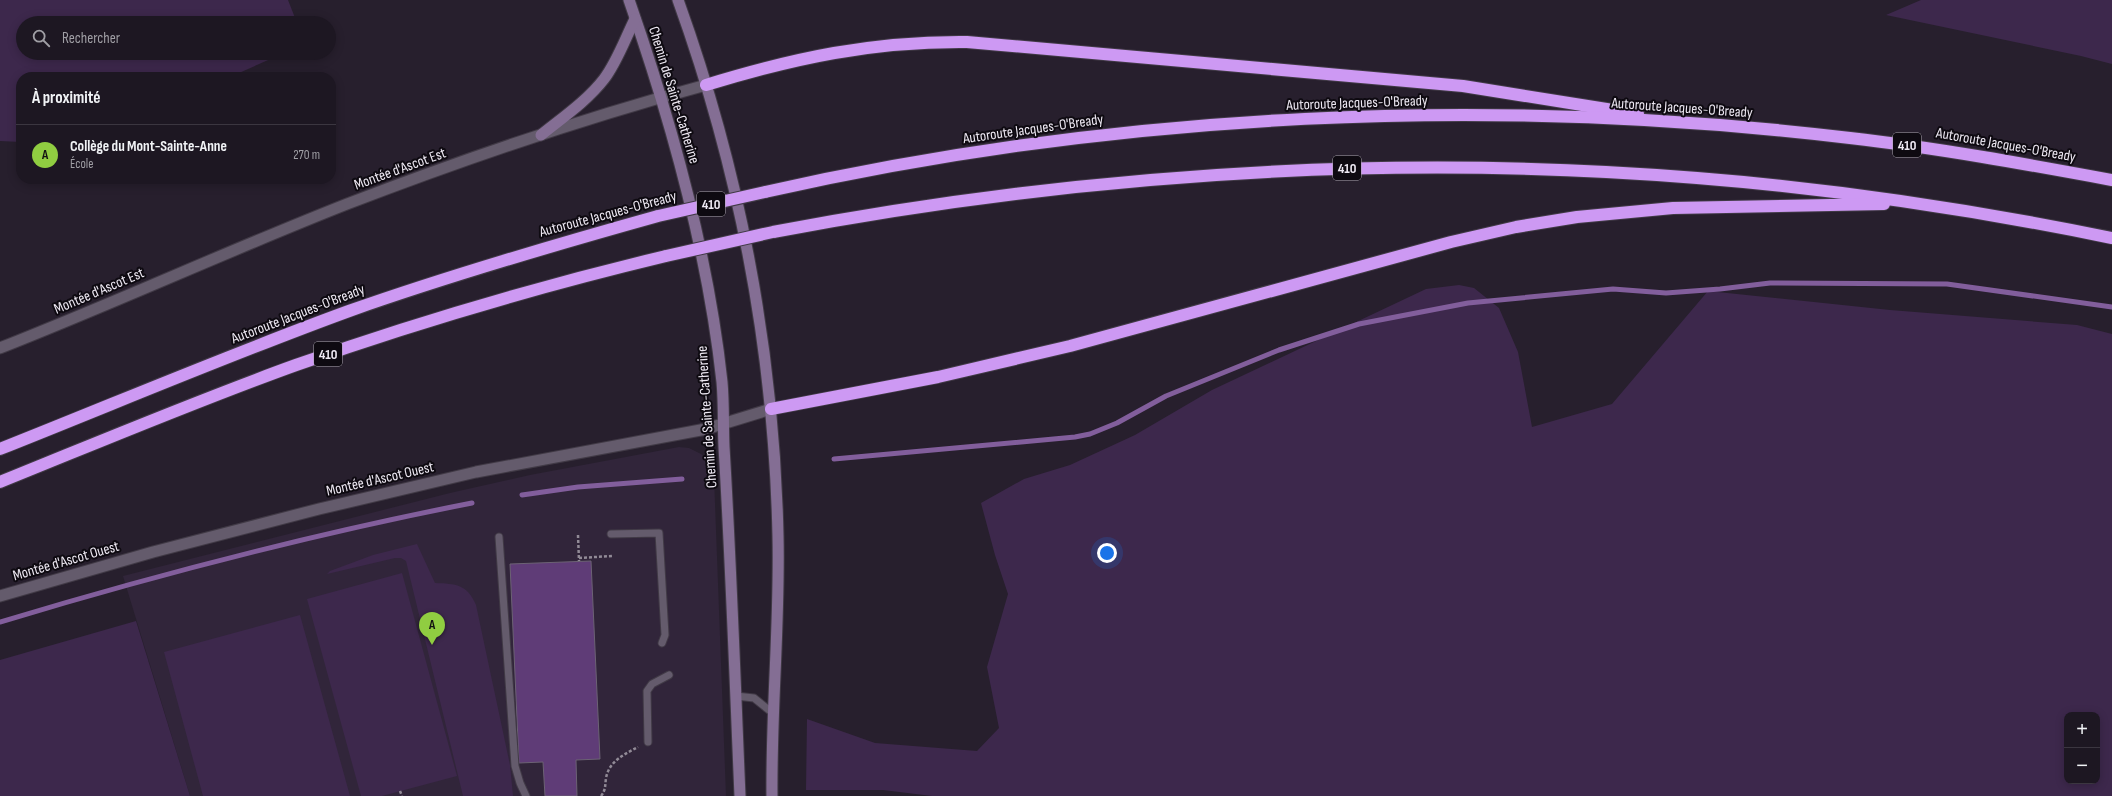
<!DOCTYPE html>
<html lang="fr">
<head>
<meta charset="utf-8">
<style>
	body { margin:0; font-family:"Sofia Sans Condensed",sans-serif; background:#25202a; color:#f1f3f6 }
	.controls { position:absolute; right:12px; bottom:12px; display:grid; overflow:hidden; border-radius:8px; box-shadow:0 2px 10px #0003 }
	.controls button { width:36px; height:36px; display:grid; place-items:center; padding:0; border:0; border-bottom:1px solid #3b3640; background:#1d1722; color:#f1f3f6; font:20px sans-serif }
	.you { position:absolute; left:1107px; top:553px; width:14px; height:14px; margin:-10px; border:3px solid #fff; border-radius:50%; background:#1a73e8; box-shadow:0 0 0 6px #1a73e833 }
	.badge { display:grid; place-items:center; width:26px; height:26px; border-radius:50%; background:#90cd41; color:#111; font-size:13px; font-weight:700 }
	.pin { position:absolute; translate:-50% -33px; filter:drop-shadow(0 1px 2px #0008) }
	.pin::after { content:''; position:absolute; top:21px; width:14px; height:12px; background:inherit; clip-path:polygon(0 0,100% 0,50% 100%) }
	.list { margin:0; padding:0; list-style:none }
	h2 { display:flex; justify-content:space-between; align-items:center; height:52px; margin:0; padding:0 16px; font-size:17px }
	h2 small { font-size:13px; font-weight:400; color:#a09fa5 }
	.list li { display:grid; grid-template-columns:26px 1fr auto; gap:12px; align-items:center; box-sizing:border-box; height:60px; padding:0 16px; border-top:1px solid #3b3640 }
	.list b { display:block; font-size:15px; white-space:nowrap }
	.list p { margin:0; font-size:13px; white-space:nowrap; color:#a09fa5 }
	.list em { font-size:13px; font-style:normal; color:#a09fa5 }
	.icon { flex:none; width:22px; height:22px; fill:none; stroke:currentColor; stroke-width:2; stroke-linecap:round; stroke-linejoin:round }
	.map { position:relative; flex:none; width:2112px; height:796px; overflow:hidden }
	.search { position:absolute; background:#1d1722; box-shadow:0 2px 10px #0003; left:16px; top:16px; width:320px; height:44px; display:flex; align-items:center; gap:10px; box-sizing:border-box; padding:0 14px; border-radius:22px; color:#a09fa5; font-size:15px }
	.panel { position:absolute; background:#1d1722; box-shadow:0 2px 10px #0003; left:16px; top:72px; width:320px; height:112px; border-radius:16px }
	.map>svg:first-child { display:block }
	.built { fill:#31253a }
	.green { fill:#3d284c; fill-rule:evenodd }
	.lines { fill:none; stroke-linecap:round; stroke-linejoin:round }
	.stream { stroke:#825e9c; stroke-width:5 }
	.building { fill:#5f3c77; stroke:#6c6274 }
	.service-casing { stroke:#413a46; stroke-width:9 }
	.tertiary-casing { stroke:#413a46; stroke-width:13 }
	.secondary-casing { stroke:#413a46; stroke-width:13 }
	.motorway-casing { stroke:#413a46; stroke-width:14 }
	.path { stroke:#918a96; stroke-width:2.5; stroke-dasharray:3 2; stroke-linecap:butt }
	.service { stroke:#645b6c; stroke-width:7 }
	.tertiary { stroke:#645b6c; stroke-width:11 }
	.secondary { stroke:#846e94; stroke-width:11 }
	.motorway { stroke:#cd99f3; stroke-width:12 }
	.motorway-bridge-casing { stroke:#413a46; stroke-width:14; stroke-linecap:butt }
	.motorway-bridge { stroke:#cd99f3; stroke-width:12 }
	.labels { text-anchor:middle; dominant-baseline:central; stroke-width:4; stroke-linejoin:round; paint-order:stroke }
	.shield { fill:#0e0a11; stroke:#aba6af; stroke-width:1 }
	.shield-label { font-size:14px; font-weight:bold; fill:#eee9f3 }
	.street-label { font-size:15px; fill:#eee9f3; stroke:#0e0a11 }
</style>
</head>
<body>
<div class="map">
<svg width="2112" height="796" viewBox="0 0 2112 796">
	<rect width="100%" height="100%" fill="#271f2d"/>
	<path class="built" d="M679,447L689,448L701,454L709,462L714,477L726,796H190L123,576L450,493L530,475Z"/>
	<g class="green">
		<path d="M0,0H288L297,23H23V53H284L230,77H21V142L0,141Z"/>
		<path d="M1921,0H2112V64L2081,56L1886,15Z"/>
		<path d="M1459,285L1474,288L1499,308L1518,352L1532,427L1612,404L1708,291L1890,310L2077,325L2112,334V796H932L883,790H806L807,719L875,743L977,751L999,728L987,667L1008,594L995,555L981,503L1024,479L1070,465L1135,435L1212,390L1426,289ZM2067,715H2097V781H2067Z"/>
		<path d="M417,544L435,583C456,584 467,584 476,605L510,765L513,796H463L406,561L401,558H395L327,574L330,571L373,555Z"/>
		<path d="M402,573L457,776L382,796H361L307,599Z"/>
		<path d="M300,615L350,796H203L164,652Z"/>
		<path d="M136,621L190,796H0V660Z"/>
	</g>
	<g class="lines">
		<g class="stream">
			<path d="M834,459L1075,437L1090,434L1117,423L1166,396L1279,350L1359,324L1468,303L1613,289L1666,293L1720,289L1770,283L1947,284L2112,307"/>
			<path d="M522,495L578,487L682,479"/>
			<path d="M0,622C156,575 313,534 472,503"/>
		</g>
	</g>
	<path class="building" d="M591,561L600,759L576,760L577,796H545L543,762L519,763L510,564Z"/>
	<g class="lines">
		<defs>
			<g id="service">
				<path d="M611,534L659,533L665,635L662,643"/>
				<path d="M499,537L515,766L520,783L526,796"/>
				<path d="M736,696L754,698L774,714"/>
				<path d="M648,742L647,691L652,684L669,675"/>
			</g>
			<g id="tertiary">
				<path d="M0,348C117,302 230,250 347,204C464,159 584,118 706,85"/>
				<path d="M0,596L153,552L319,509L476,472L706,429L771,409"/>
			</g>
			<g id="secondary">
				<path d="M629,0C672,123 708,252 722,382C724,404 723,425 724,447C731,563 735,680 740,796"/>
				<path d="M678,0C740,172 774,353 778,536C780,623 771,709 772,796"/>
				<path d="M541,135C562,118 587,101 604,79C617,62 625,39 635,19"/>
			</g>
			<g id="motorway">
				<path d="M706,85C794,58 873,41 967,42L1463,86L1638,114"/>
				<path d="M765,192C1118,112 1490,95 1850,138C1938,148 2025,164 2112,180"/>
				<path d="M773,232C1078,174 1388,153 1697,178C1836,189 1975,210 2112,238"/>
				<path d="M771,409L938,377L1070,346L1451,242L1516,227L1577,217L1673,208L1884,204"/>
				<path d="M0,449C116,403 231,354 349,311C451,275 554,245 658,216"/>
				<path d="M0,482C99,442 196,401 296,365C418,322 541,286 666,256"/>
			</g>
		</defs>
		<use href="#service" class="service-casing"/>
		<use href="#tertiary" class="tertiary-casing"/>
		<use href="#secondary" class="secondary-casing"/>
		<use href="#motorway" class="motorway-casing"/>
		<g class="path">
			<path d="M704,408L711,407"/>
			<path d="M578,535L579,561"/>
			<path d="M579,558L612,556"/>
			<path d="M400,791L402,796"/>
			<path d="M601,796C606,790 605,785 606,778C609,761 625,754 638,747"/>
		</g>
		<use href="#service" class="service"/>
		<use href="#tertiary" class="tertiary"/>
		<use href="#secondary" class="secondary"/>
		<use href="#motorway" class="motorway"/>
		<defs>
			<g id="motorway-bridge">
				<path d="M658,216L765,192"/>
				<path d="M666,256L773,232"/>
			</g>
		</defs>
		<use href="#motorway-bridge" class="motorway-bridge-casing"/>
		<use href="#motorway-bridge" class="motorway-bridge"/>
	</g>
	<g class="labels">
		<g class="shield">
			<rect x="1893" y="133" width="28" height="24" rx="3"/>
			<rect x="1333" y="156" width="28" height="24" rx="3"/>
			<rect x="697" y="192" width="28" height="24" rx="3"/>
			<rect x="314" y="342" width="28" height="24" rx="3"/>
		</g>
		<g class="shield-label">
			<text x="1907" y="145">410</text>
			<text x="1347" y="168">410</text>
			<text x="711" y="204">410</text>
			<text x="328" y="354">410</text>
		</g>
		<g class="street-label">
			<text transform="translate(674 95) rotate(73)">Chemin de Sainte-Catherine</text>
			<text transform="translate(1357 103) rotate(-2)">Autoroute Jacques-O'Bready</text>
			<text transform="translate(1682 108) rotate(4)">Autoroute Jacques-O'Bready</text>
			<text transform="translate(1033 129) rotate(-8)">Autoroute Jacques-O'Bready</text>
			<text transform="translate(2006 145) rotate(10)">Autoroute Jacques-O'Bready</text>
			<text transform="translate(400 169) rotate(-20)">Montée d'Ascot Est</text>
			<text transform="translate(608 214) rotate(-15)">Autoroute Jacques-O'Bready</text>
			<text transform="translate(99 291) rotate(-23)">Montée d'Ascot Est</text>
			<text transform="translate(298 314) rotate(-21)">Autoroute Jacques-O'Bready</text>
			<text transform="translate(707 417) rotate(-94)">Chemin de Sainte-Catherine</text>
			<text transform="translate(380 479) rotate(-13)">Montée d'Ascot Ouest</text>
			<text transform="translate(66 561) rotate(-16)">Montée d'Ascot Ouest</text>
		</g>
	</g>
</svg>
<div class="controls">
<button>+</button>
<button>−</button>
</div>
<div class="you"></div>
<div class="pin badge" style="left:432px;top:645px">A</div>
<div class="search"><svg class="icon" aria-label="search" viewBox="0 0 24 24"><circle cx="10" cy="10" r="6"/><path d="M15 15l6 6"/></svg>Rechercher</div>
<section class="panel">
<h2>À proximité<small></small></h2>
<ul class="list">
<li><span class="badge">A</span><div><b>Collège du Mont-Sainte-Anne</b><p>École</p></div><em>270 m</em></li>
</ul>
</section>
</div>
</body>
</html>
